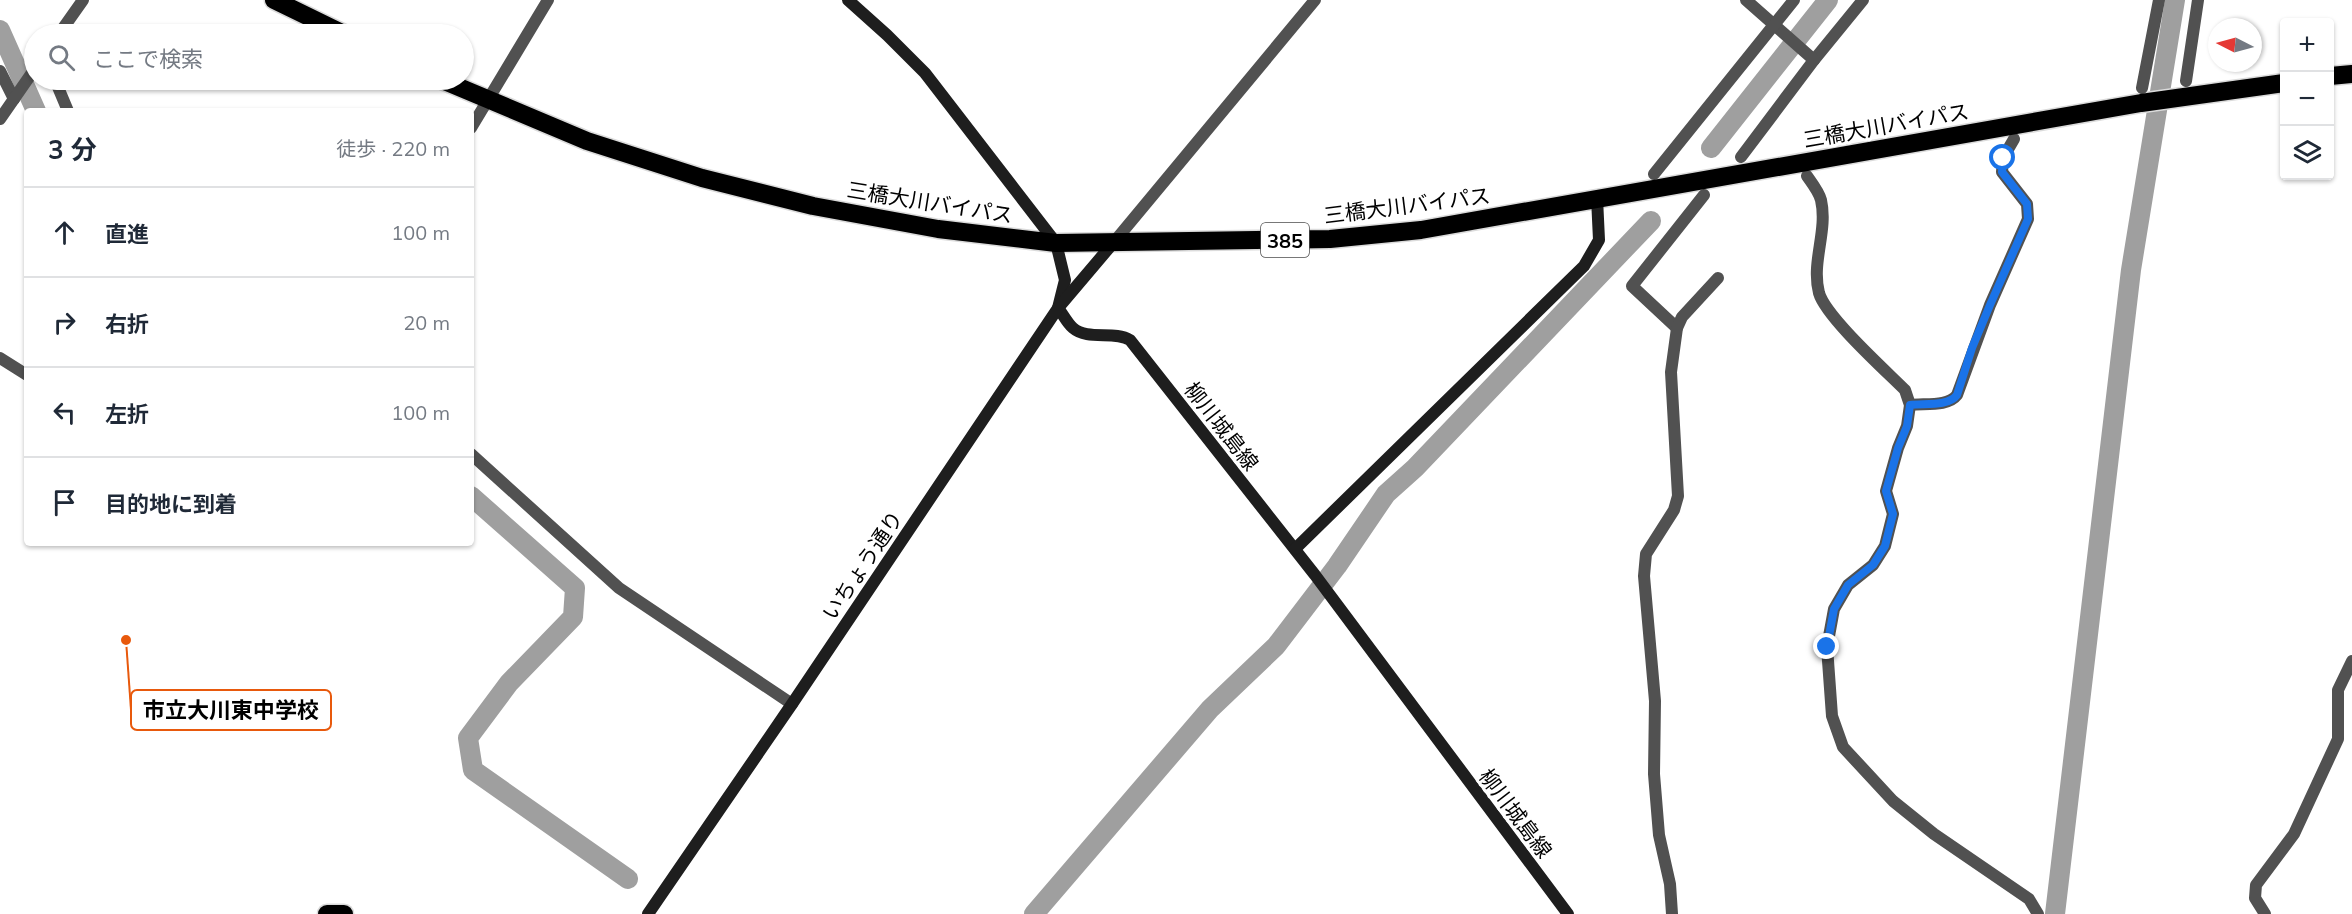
<!DOCTYPE html>
<html lang="ja">
<head>
<meta charset="utf-8">
<style>
	body { margin:0; font-family:Mulish,"Noto Sans JP",sans-serif; background:#f6f6f7; color:#1f2937 }
	.controls { position:absolute; right:18px; top:18px; display:grid; overflow:hidden; border-radius:6px; box-shadow:0 2px 4px #0004 }
	.controls button { width:54px; height:54px; display:grid; place-items:center; padding:0; border:0; border-bottom:2px solid #e0e1e3; background:#fff; color:#1f2937; font:30px sans-serif }
	.compass { position:absolute; left:2208px; top:18px; width:54px; height:54px; border-radius:50%; background:#fff; box-shadow:0 2px 4px #0004; rotate:276deg }
	.stop { position:absolute; width:18px; height:18px; margin:-14px; border:4px solid #1a73e8; border-radius:50%; background:#fff }
	.stop.end { background:#1a73e8; border-color:#fff; box-shadow:0 2px 6px #0008 }
	.list { margin:0; padding:0; list-style:none }
	h2 { display:flex; justify-content:space-between; align-items:center; height:78px; margin:0; padding:0 24px; font-size:26px }
	h2 small { font-size:20px; font-weight:400; color:#747a83 }
	.list li { display:grid; grid-template-columns:39px 1fr auto; gap:18px; align-items:center; box-sizing:border-box; height:90px; padding:0 24px; border-top:2px solid #e0e1e3 }
	.list b { display:block; font-size:22px; white-space:nowrap }
	.list em { font-size:20px; font-style:normal; color:#747a83 }
	.icon { flex:none; width:33px; height:33px; fill:none; stroke:currentColor; stroke-width:2; stroke-linecap:round; stroke-linejoin:round }
	.map { position:relative; flex:none; width:2352px; height:914px; overflow:hidden }
	.search { position:absolute; background:#fff; box-shadow:0 2px 4px #0004; left:24px; top:24px; width:450px; height:66px; display:flex; align-items:center; gap:15px; box-sizing:border-box; padding:0 21px; border-radius:33px; color:#747a83; font-size:22px }
	.panel { position:absolute; background:#fff; box-shadow:0 2px 4px #0004; left:24px; top:108px; width:450px; height:438px; border-radius:6px }
	.map>svg:first-child { display:block }
	.lines { fill:none; stroke-linecap:round; stroke-linejoin:round }
	.canal { stroke:#9f9f9f; stroke-width:20 }
	.highway-casing { stroke:#dbdbdb; stroke-width:21 }
	.street { stroke:#515151; stroke-width:12 }
	.secondary { stroke:#1e1e1e; stroke-width:12 }
	.highway { stroke:#000; stroke-width:18 }
	.route { stroke:#1a73e8; stroke-width:8 }
	.labels { text-anchor:middle; dominant-baseline:central; stroke-width:6; stroke-linejoin:round; paint-order:stroke }
	.shield { fill:#fff; stroke:#4c4c4c; stroke-width:1.5 }
	.shield-label { font-size:20px; font-weight:bold; fill:#000 }
	.street-label { font-size:21px; fill:#000; stroke:#fff }
	.leader { fill:none; stroke:#e8590c; stroke-width:2 }
	.callout-dot { fill:#e8590c; stroke:#fff; stroke-width:2 }
	.callout { fill:#fff; stroke:#e8590c; stroke-width:2 }
	.callout-label { font-size:22px; text-anchor:middle; font-weight:bold; fill:#000 }
</style>
</head>
<body>
<div class="map">
<svg width="2352" height="914" viewBox="0 0 2352 914">
	<rect width="100%" height="100%" fill="#fff"/>
	<g class="lines">
		<g class="canal">
			<path d="M0,30L36,111"/>
			<path d="M1711,148L1828,0"/>
			<path d="M471,496L575,588L573,617L509,683L468,738L473,770L628,879"/>
			<path d="M1034,914L1210,709L1276,646L1337,566L1386,494L1415,468L1651,221"/>
			<path d="M2055,914L2131,270L2175,0"/>
		</g>
		<defs>
			<g id="highway">
				<path d="M274,0L344,34"/>
				<path d="M2330,76L2352,74"/>
				<path d="M442,80L587,141L702,178L813,206L938,229L1056,243L1330,239L1421,230L2141,103L2284,83"/>
				<path d="M327,914H344"/>
			</g>
		</defs>
		<use href="#highway" class="highway-casing"/>
		<g class="street">
			<path d="M59,34L83,0"/>
			<path d="M1814,60L1863,0"/>
			<path d="M0,71L14,99"/>
			<path d="M55,80L68,111"/>
			<path d="M2186,81L2198,0"/>
			<path d="M2142,88L2159,0"/>
			<path d="M0,119L34,70"/>
			<path d="M471,128L548,0"/>
			<path d="M1741,157L1814,60L1746,0"/>
			<path d="M1654,174L1794,0"/>
			<path d="M1807,176C1812,183 1819,192 1821,200C1828,231 1811,262 1819,293C1826,317 1885,370 1905,390L1910,405L1907,426L1898,448L1886,491L1893,514L1885,546L1873,565L1848,585L1834,609L1827,647L1832,716L1843,747L1893,801L1934,834L2029,899L2038,914"/>
			<path d="M1114,242L1315,0"/>
			<path d="M1677,328L1632,286L1704,195"/>
			<path d="M0,358L27,375"/>
			<path d="M1910,405C1924,403 1948,407 1957,395L1990,305L2028,219L2027,204L2002,172L2003,158L2014,139"/>
			<path d="M471,454L619,588L792,704"/>
			<path d="M1672,914L1670,884L1659,835L1654,774L1655,701L1644,576L1646,554L1674,510L1678,496L1671,372L1677,328L1682,317L1718,278"/>
			<path d="M2265,914L2255,898L2256,885L2294,834L2338,739V690L2352,661"/>
		</g>
		<g class="secondary">
			<path d="M848,0L887,35L925,73L1056,243L1065,280L1058,308C1063,314 1067,323 1073,328C1088,341 1114,330 1130,340L1315,575L1568,914"/>
			<path d="M1295,549L1584,266L1599,240L1597,198"/>
			<path d="M648,914L792,704L1058,308L1114,242"/>
		</g>
		<use href="#highway" class="highway"/>
	</g>
	<g class="lines">
		<path class="route" d="M1827,647L1834,609L1848,585L1873,565L1885,546L1893,514L1886,491L1898,448L1907,426L1910,405C1924,403 1948,407 1957,395L1972,348L1990,305L2028,219L2027,204L2002,172L2003,158"/>
	</g>
	<g class="labels">
		<rect class="shield" x="1261" y="223" width="48" height="34" rx="4.5"/>
		<g class="shield-label">
			<text x="1285" y="240">385</text>
		</g>
		<g class="street-label">
			<text transform="translate(1886 125) rotate(-10)">三橋大川バイパス</text>
			<text transform="translate(930 202) rotate(9)">三橋大川バイパス</text>
			<text transform="translate(1407 205) rotate(-7)">三橋大川バイパス</text>
			<text transform="translate(1222 426) rotate(52)">柳川城島線</text>
			<text transform="translate(862 565) rotate(-56)">いちょう通り</text>
			<text transform="translate(1516 813) rotate(53)">柳川城島線</text>
		</g>
	</g>
	<path class="leader" d="M126 640L131 710"/>
	<circle class="callout-dot" cx="126" cy="640" r="6"/>
	<rect class="callout" x="131" y="690" width="200" height="40" rx="6"/>
	<g class="callout-label">
		<text x="231" y="718">市立大川東中学校</text>
	</g>
</svg>
<div class="controls">
<button>+</button>
<button>−</button>
<button><svg class="icon" aria-label="layers" viewBox="0 0 24 24"><path d="M12 4l9 5-9 5-9-5zM3 14l9 5 9-5"/></svg></button>
</div>
<svg class="compass" viewBox="-18 -18 36 36"><path d="M0-13l5 13h-10z" fill="#e53935"/><path d="M0 13l5-13h-10z" fill="#747a83"/></svg>
<div class="stop" style="left:2003px;top:158px"></div>
<div class="stop end" style="left:1827px;top:647px"></div>
<div class="search"><svg class="icon" aria-label="search" viewBox="0 0 24 24"><circle cx="10" cy="10" r="6"/><path d="M15 15l6 6"/></svg>ここで検索</div>
<section class="panel">
<h2>3 分<small>徒歩 · 220 m</small></h2>
<ul class="list">
<li><svg class="icon" aria-label="ahead" viewBox="0 0 24 24"><path d="M12 20V5M6 11l6-6 6 6"/></svg><div><b>直進</b></div><em>100 m</em></li>
<li><svg class="icon" aria-label="right" viewBox="0 0 24 24"><path d="M7 20v-9h11M14 6l5 5-5 5"/></svg><div><b>右折</b></div><em>20 m</em></li>
<li><svg class="icon" aria-label="left" viewBox="0 0 24 24"><path d="M17 20v-9H6M10 6l-5 5 5 5"/></svg><div><b>左折</b></div><em>100 m</em></li>
<li><svg class="icon" aria-label="arrive" viewBox="0 0 24 24"><path d="M6 21V4h12l-3 4 3 4H6"/></svg><div><b>目的地に到着</b></div></li>
</ul>
</section>
</div>
</body>
</html>
